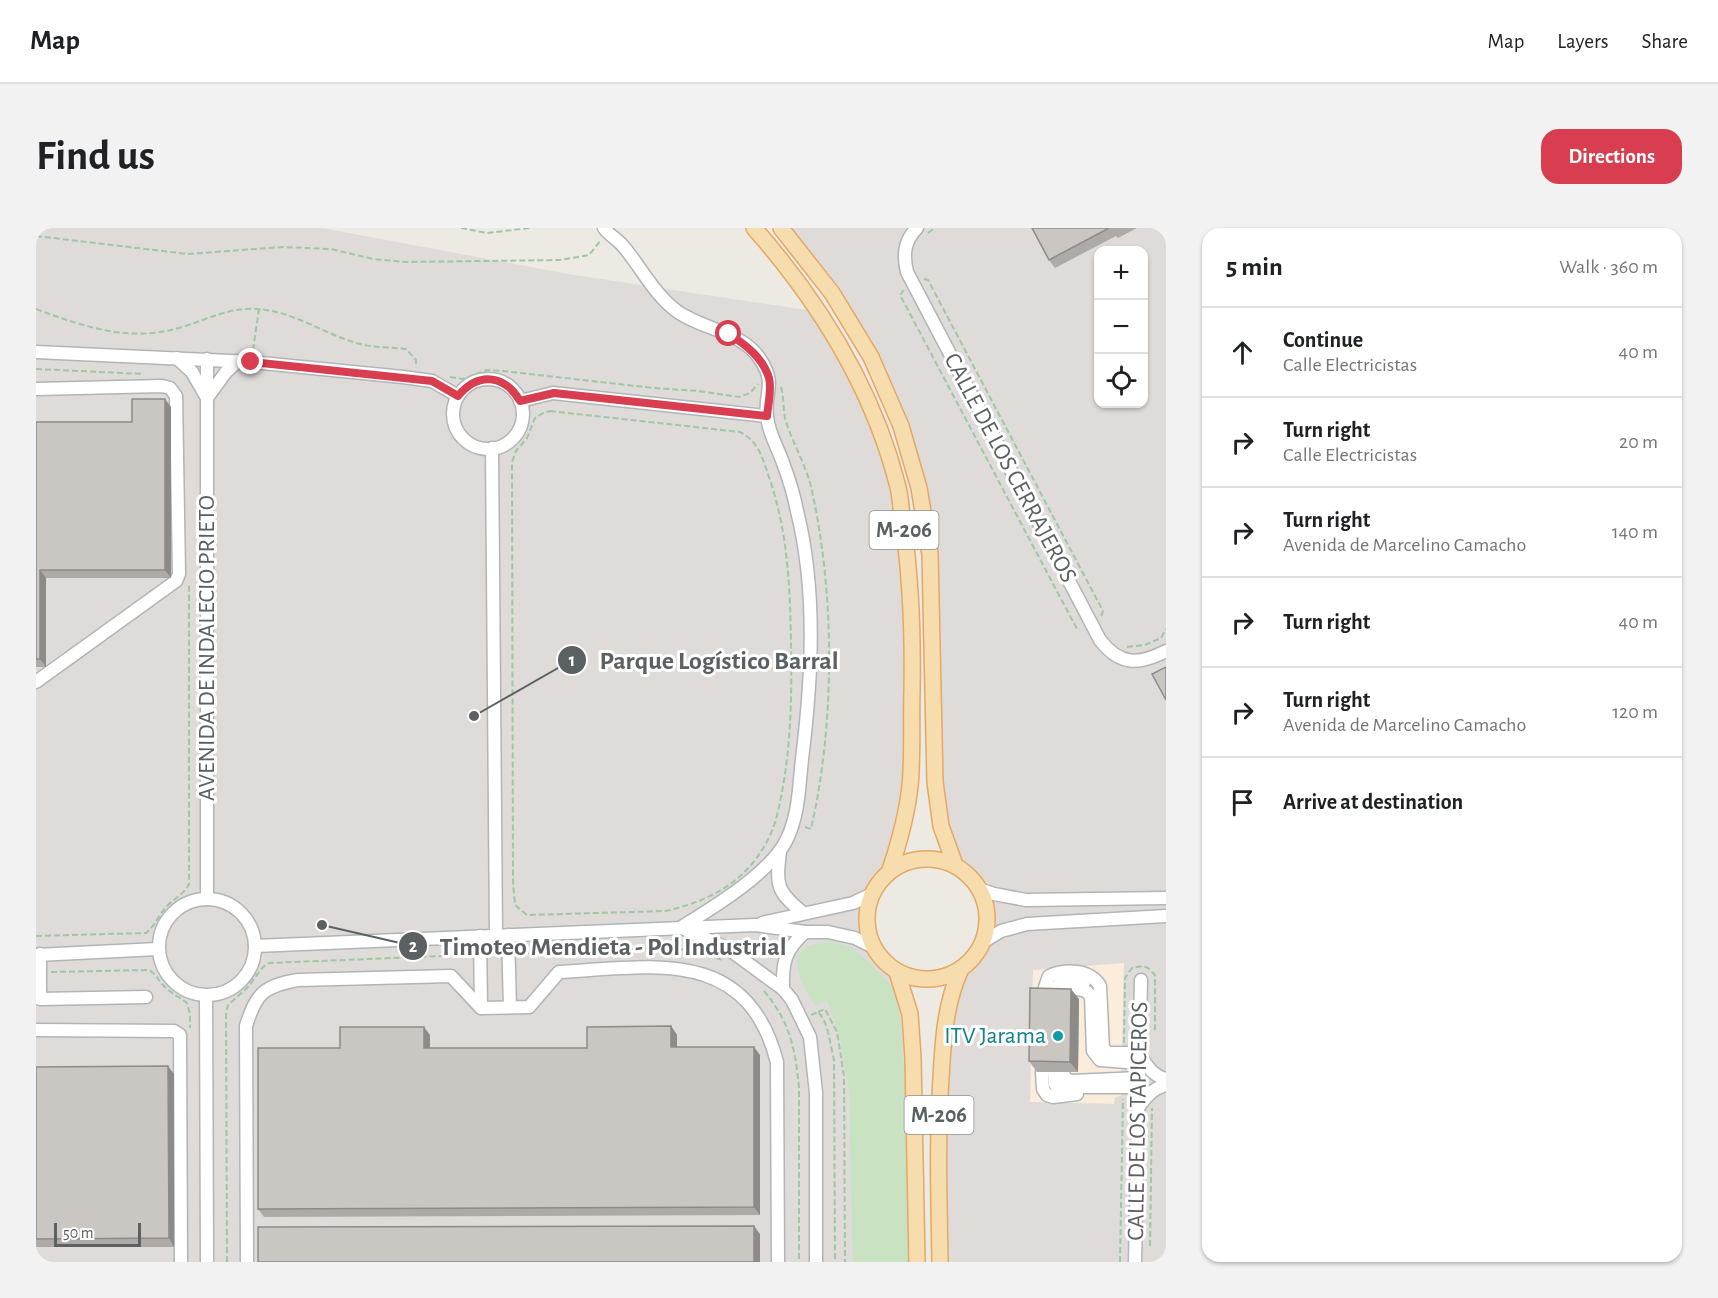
<!DOCTYPE html>
<html lang="en">
<head>
<meta charset="utf-8">
<style>
	body { margin:0; font-family:"Alegreya Sans",sans-serif; background:#f2f2f2; color:#202124 }
	.controls { position:absolute; right:18px; top:18px; display:grid; overflow:hidden; border-radius:12px; box-shadow:0 2px 4px #0004 }
	.controls button { width:54px; height:54px; display:grid; place-items:center; padding:0; border:0; border-bottom:2px solid #e0e0e0; background:#fff; color:#202124; font:30px sans-serif }
	.scale { position:absolute; left:18px; bottom:15px; width:87px; box-sizing:border-box; padding-left:6px; border:3px solid #5b6062; border-top:0; font-size:16px; line-height:21px; white-space:nowrap; color:#5b6062; -webkit-text-stroke:4px #fff; paint-order:stroke }
	.stop { position:absolute; width:18px; height:18px; margin:-14px; border:4px solid #d83e4f; border-radius:50%; background:#fff }
	.stop.end { background:#d83e4f; border-color:#fff; box-shadow:0 2px 6px #0008 }
	.list { margin:0; padding:0; list-style:none }
	h2 { display:flex; justify-content:space-between; align-items:center; height:78px; margin:0; padding:0 24px; font-size:26px }
	h2 small { font-size:20px; font-weight:400; color:#757577 }
	.list li { display:grid; grid-template-columns:39px 1fr auto; gap:18px; align-items:center; box-sizing:border-box; height:90px; padding:0 24px; border-top:2px solid #e0e0e0 }
	.list b { display:block; font-size:22px; white-space:nowrap }
	.list p { margin:0; font-size:20px; white-space:nowrap; color:#757577 }
	.list em { font-size:20px; font-style:normal; color:#757577 }
	.icon { flex:none; width:33px; height:33px; fill:none; stroke:currentColor; stroke-width:2; stroke-linecap:round; stroke-linejoin:round }
	.map { position:relative; flex:none; width:1130px; height:1034px; overflow:hidden; border-radius:18px }
	header { display:flex; align-items:center; gap:36px; box-sizing:border-box; height:84px; padding:0 30px; background:#fff; border-bottom:2px solid #e0e0e0 }
	header strong { font-size:28px }
	nav { display:flex; gap:33px; margin-inline-start:auto; font-size:21px }
	.intro { display:flex; align-items:center; justify-content:space-between; box-sizing:border-box; height:144px; padding:0 36px }
	h1 { margin:0; font-size:42px }
	.button { padding:15px 27px; border-radius:18px; background:#d83e4f; color:#fff; font-size:21px; font-weight:700 }
	main { display:flex; gap:36px; padding:0 36px }
	aside { flex:1; background:#fff; border-radius:18px; box-shadow:0 2px 4px #0004 }
	.map>svg:first-child { display:block }
	.commercial { fill:#faeddb }
	.industrial { fill:#dedbd8; fill-rule:evenodd }
	.green { fill:#c8e2c2 }
	.lines { fill:none; stroke-linecap:round; stroke-linejoin:round }
	.minor-casing { stroke:#b1b5b7; stroke-width:15 }
	.major-casing { stroke:#e4a865; stroke-width:18 }
	.path { stroke:#9ec7a3; stroke-width:2; stroke-dasharray:6 3; stroke-linecap:butt }
	.minor { stroke:#fff; stroke-width:12 }
	.major { stroke:#f7ddae; stroke-width:15 }
	.wall { fill:#aeaaa7 }
	.shaded-wall { fill:#8d8b88 }
	.building { fill:#cac6c2; stroke:#8d8b88; stroke-width:1.5 }
	.route { stroke:#d83e4f; stroke-width:8 }
	.culture-dot { fill:#0f9aa8; stroke:#fff; stroke-width:2 }
	.labels { text-anchor:middle; dominant-baseline:central; stroke-width:6; stroke-linejoin:round; paint-order:stroke }
	.shield { fill:#fff; stroke:#8c9091; stroke-width:1.5 }
	.shield-label { font-size:22px; font-weight:bold; fill:#5b6062 }
	.street-label { font-size:24px; fill:#5b6062; stroke:#fff }
	.culture-label { font-size:24px; fill:#0d838f; stroke:#fff; text-anchor:end }
	.leader { fill:none; stroke:#5b6062; stroke-width:2 }
	.callout-dot { fill:#5b6062; stroke:#fff; stroke-width:2 }
	.mark-label { font-size:18px; text-anchor:middle; font-weight:bold; fill:#fff }
	.callout-label { font-size:26px; text-anchor:middle; font-weight:bold; fill:#5b6062; stroke:#fff; stroke-width:6; stroke-linejoin:round; paint-order:stroke }
</style>
</head>
<body>
<header>
<strong>Map</strong>
<nav><a>Map</a><a>Layers</a><a>Share</a></nav>
</header>
<div class="intro"><h1>Find us</h1><a class="button">Directions</a></div>
<main>
<div class="map">
<svg width="1130" height="1034" viewBox="0 0 1130 1034">
	<rect width="100%" height="100%" fill="#ede9e3"/>
	<path class="commercial" d="M1088,735L1085,869L1078,876L994,874L997,742Z"/>
	<g class="industrial">
		<path d="M0,0H286L532,46L783,84L845,204L872,326L874,558L854,642L843,653L830,683L832,705L848,735L861,744L874,786L881,1034H0Z"/>
		<path d="M757,0H1130V1034H904L903,885L924,743L937,731L947,714L952,695L950,678L943,660L933,647L919,637L905,598L897,417L883,260L835,129L749,4ZM1062,22H1108V176H1062ZM1088,735L1085,868L1079,869L1078,876L994,874L997,742Z"/>
	</g>
	<path class="green" d="M795,714L814,719L832,733L857,760L863,780L869,855L873,1034H817L813,860L803,806L791,772L779,778C770,761 746,727 776,717C782,715 789,715 795,714Z"/>
	<g class="lines">
		<defs>
			<g id="minor">
				<path d="M568,0C573,7 581,11 587,18C605,39 619,68 642,84C668,102 705,103 724,131C741,157 728,163 731,188C732,204 742,220 747,235C753,251 758,267 761,283C781,363 776,450 766,531C763,558 763,586 751,611C735,645 676,680 644,700"/>
				<path d="M881,0C868,13 867,27 871,44L1064,412C1084,438 1103,437 1130,423"/>
				<path d="M0,124L215,134L367,149L396,153L422,168"/>
				<path d="M141,130L156,144L171,170"/>
				<path d="M171,131V671"/>
				<circle cx="452" cy="186" r="35"/>
				<path d="M0,161L126,158L134,160L140,168L143,346L140,353L0,454"/>
				<path d="M171,170L190,144L202,133"/>
				<path d="M484,173L517,165L731,188"/>
				<path d="M456,220L460,707"/>
				<path d="M744,623C740,657 740,663 767,685"/>
				<path d="M943,661L958,666L990,672L1130,670"/>
				<circle cx="171" cy="719" r="48"/>
				<path d="M726,695L817,675L836,666"/>
				<path d="M648,701L691,720L747,761L756,772L774,809L780,865V1034"/>
				<path d="M472,707L474,779"/>
				<path d="M444,708L445,780"/>
				<path d="M947,714L965,703L991,696L1130,688"/>
				<path d="M219,718L719,697L769,704H792L819,710L839,720"/>
				<path d="M4,726V771L110,769"/>
				<path d="M0,727L122,721"/>
				<path d="M747,761C746,734 749,722 769,704"/>
				<path d="M170,768L171,1034"/>
				<path d="M1008,771L1009,759L1013,748C1029,741 1054,741 1064,758L1067,821L1073,825H1104"/>
				<path d="M1018,771L1020,760L1023,756L1042,752L1048,754"/>
				<path d="M1027,771L1031,764L1036,760L1050,763L1055,768L1057,823L1064,832L1104,835"/>
				<path d="M0,802L138,803L144,807L145,1034"/>
				<path d="M1105,829C1112,839 1117,848 1130,851"/>
				<path d="M1006,844L1007,861L1011,867L1017,869L1041,866"/>
				<path d="M1018,844L1019,856L1021,859H1104"/>
				<path d="M1027,844L1029,851L1036,853L1104,850"/>
				<path d="M1103,878C1111,868 1117,860 1130,857"/>
				<path d="M211,1034L210,798C220,765 228,758 262,752L415,748L445,780L493,779L523,744C617,739 711,718 741,834L742,1034"/>
				<path d="M1099,1034L1105,752"/>
			</g>
			<g id="major">
				<path d="M718,0C785,76 837,160 862,259C865,271 865,284 867,295C875,351 877,407 876,463C875,494 877,527 874,558C871,586 863,615 854,642"/>
				<path d="M745,0L796,65L835,129L865,198L883,260L894,326L899,554L905,598L919,637"/>
				<circle cx="891" cy="691" r="60"/>
				<path d="M861,744L874,786L877,830L881,1034"/>
				<path d="M904,1034C903,973 901,911 905,850C907,813 909,777 924,743"/>
			</g>
		</defs>
		<use href="#minor" class="minor-casing"/>
		<use href="#major" class="major-casing"/>
		<g class="path">
			<path d="M425,0L451,5L494,0"/>
			<path d="M892,5L899,0"/>
			<path d="M0,8L152,26L247,19L295,21L337,31L370,34L524,32L553,27L565,12"/>
			<path d="M888,51L892,52L1067,383L1065,389"/>
			<path d="M868,62L864,67L1041,401H1044"/>
			<path d="M0,81C48,99 95,115 146,99C172,91 194,79 221,81C258,83 289,107 324,116C339,120 355,119 370,121L380,132V139"/>
			<path d="M217,122L223,81"/>
			<path d="M0,141L108,146"/>
			<path d="M414,149L427,151L451,142L467,143L618,160L662,163L703,169L714,165L722,156"/>
			<path d="M745,159C748,169 747,180 749,190C756,215 771,238 776,263C799,368 799,496 775,601L769,599"/>
			<path d="M514,183L704,204C724,214 727,233 734,252C752,306 754,359 755,415C756,472 755,531 741,587C739,597 734,608 729,617C707,656 672,673 630,683L491,687L479,677L477,653L476,234L480,223L491,210L499,190L507,185Z"/>
			<path d="M1091,419L1109,417L1125,410L1130,401"/>
			<path d="M0,708L110,705C120,697 123,686 132,677C139,670 148,666 153,656V355"/>
			<path d="M483,725L640,720L674,727L688,733"/>
			<path d="M15,744L113,742C120,746 122,752 127,757C133,764 143,769 151,775L154,786V800"/>
			<path d="M728,763C754,794 759,820 763,859V1034"/>
			<path d="M782,784L789,781L801,804L808,848L809,1034"/>
			<path d="M775,787L782,784C793,795 794,817 798,832L799,1034"/>
			<path d="M1088,815L1089,750L1096,740L1107,738L1112,740L1119,747V801L1115,803"/>
			<path d="M1114,1018L1116,880"/>
			<path d="M191,1034L190,785L192,777L212,759L227,739L233,735L432,727"/>
			<path d="M1084,1034L1087,871"/>
		</g>
		<use href="#minor" class="minor"/>
		<use href="#major" class="major"/>
	</g>
	<g class="wall">
		<path d="M996,0H1101L1082,10L1080,8L1019,40L1013,32Z"/>
		<path d="M135,179V350H10V439H0V194H96Z"/>
		<path d="M1043,771L1042,844H1001L993,833Z"/>
		<path d="M635,798L641,807V819L724,827V987L228,989L222,981L304,820L394,807V820H551Z"/>
		<path d="M0,839L138,846V1019H0Z"/>
	</g>
	<g class="shaded-wall">
		<path d="M129,171L135,179V350L129,342Z"/>
		<path d="M4,342L10,350V439L4,431Z"/>
		<path d="M1035,761L1043,771L1042,844L1034,834Z"/>
		<path d="M635,798L641,807V828L635,819Z"/>
		<path d="M388,799L394,807V828L388,820Z"/>
		<path d="M718,819L724,827V987L718,979Z"/>
		<path d="M132,838L138,846V1019L133,1010Z"/>
		<path d="M718,998L724,1006V1034H718Z"/>
	</g>
	<g class="building">
		<path d="M996,0H1073L1013,32Z"/>
		<path d="M96,171H129V342H4V431H0V194H96Z"/>
		<path d="M1130,439V472L1116,446Z"/>
		<path d="M994,760L1035,761L1034,834L993,833Z"/>
		<path d="M635,798V819H718V979L222,981V820H304V799H388V820H551V799Z"/>
		<path d="M132,838L133,1010L0,1011V839Z"/>
		<path d="M718,998V1034H222V999Z"/>
	</g>
	<g class="lines">
		<path class="route" d="M215,134L396,153L422,168C442,144 468,146 484,173L518,165L731,188C732,177 736,161 733,150C727,130 710,117 693,106"/>
	</g>
	<circle class="culture-dot" cx="1022" cy="808" r="6"/>
	<g class="labels">
		<g class="shield">
			<rect x="833.5" y="283" width="69" height="38" rx="4.5"/>
			<rect x="868.5" y="868" width="69" height="38" rx="4.5"/>
		</g>
		<g class="shield-label">
			<text x="868" y="302">M-206</text>
			<text x="903" y="887">M-206</text>
		</g>
		<g class="street-label">
			<text transform="translate(974 240) rotate(62)">CALLE DE LOS CERRAJEROS</text>
			<text transform="translate(171 420) rotate(-90)">AVENIDA DE INDALECIO PRIETO</text>
			<text transform="translate(1102 893) rotate(-89)">CALLE DE LOS TAPICEROS</text>
		</g>
		<g class="culture-label">
			<text x="1010" y="808">ITV Jarama</text>
		</g>
	</g>
	<path class="leader" d="M438 488L536 432M286 697L377 718"/>
	<g class="callout-dot">
		<circle cx="438" cy="488" r="6"/>
		<circle cx="286" cy="697" r="6"/>
		<circle cx="536" cy="432" r="15"/>
		<circle cx="377" cy="718" r="15"/>
	</g>
	<g class="mark-label">
		<text x="536" y="438">1</text>
		<text x="377" y="724">2</text>
	</g>
	<g class="callout-label">
		<text x="683" y="441">Parque Logístico Barral</text>
		<text x="577" y="727">Timoteo Mendieta - Pol Industrial</text>
	</g>
</svg>
<div class="controls">
<button>+</button>
<button>−</button>
<button><svg class="icon" aria-label="locate" viewBox="0 0 24 24"><circle cx="12" cy="12" r="6"/><path d="M12 2v4M12 18v4M2 12h4M18 12h4"/></svg></button>
</div>
<div class="scale">50 m</div>
<div class="stop" style="left:693px;top:106px"></div>
<div class="stop end" style="left:215px;top:134px"></div>
</div>
<aside>
<h2>5 min<small>Walk · 360 m</small></h2>
<ul class="list">
<li><svg class="icon" aria-label="ahead" viewBox="0 0 24 24"><path d="M12 20V5M6 11l6-6 6 6"/></svg><div><b>Continue</b><p>Calle Electricistas</p></div><em>40 m</em></li>
<li><svg class="icon" aria-label="right" viewBox="0 0 24 24"><path d="M7 20v-9h11M14 6l5 5-5 5"/></svg><div><b>Turn right</b><p>Calle Electricistas</p></div><em>20 m</em></li>
<li><svg class="icon" aria-label="right" viewBox="0 0 24 24"><path d="M7 20v-9h11M14 6l5 5-5 5"/></svg><div><b>Turn right</b><p>Avenida de Marcelino Camacho</p></div><em>140 m</em></li>
<li><svg class="icon" aria-label="right" viewBox="0 0 24 24"><path d="M7 20v-9h11M14 6l5 5-5 5"/></svg><div><b>Turn right</b></div><em>40 m</em></li>
<li><svg class="icon" aria-label="right" viewBox="0 0 24 24"><path d="M7 20v-9h11M14 6l5 5-5 5"/></svg><div><b>Turn right</b><p>Avenida de Marcelino Camacho</p></div><em>120 m</em></li>
<li><svg class="icon" aria-label="arrive" viewBox="0 0 24 24"><path d="M6 21V4h12l-3 4 3 4H6"/></svg><div><b>Arrive at destination</b></div></li>
</ul>
</aside>
</main>
</body>
</html>
